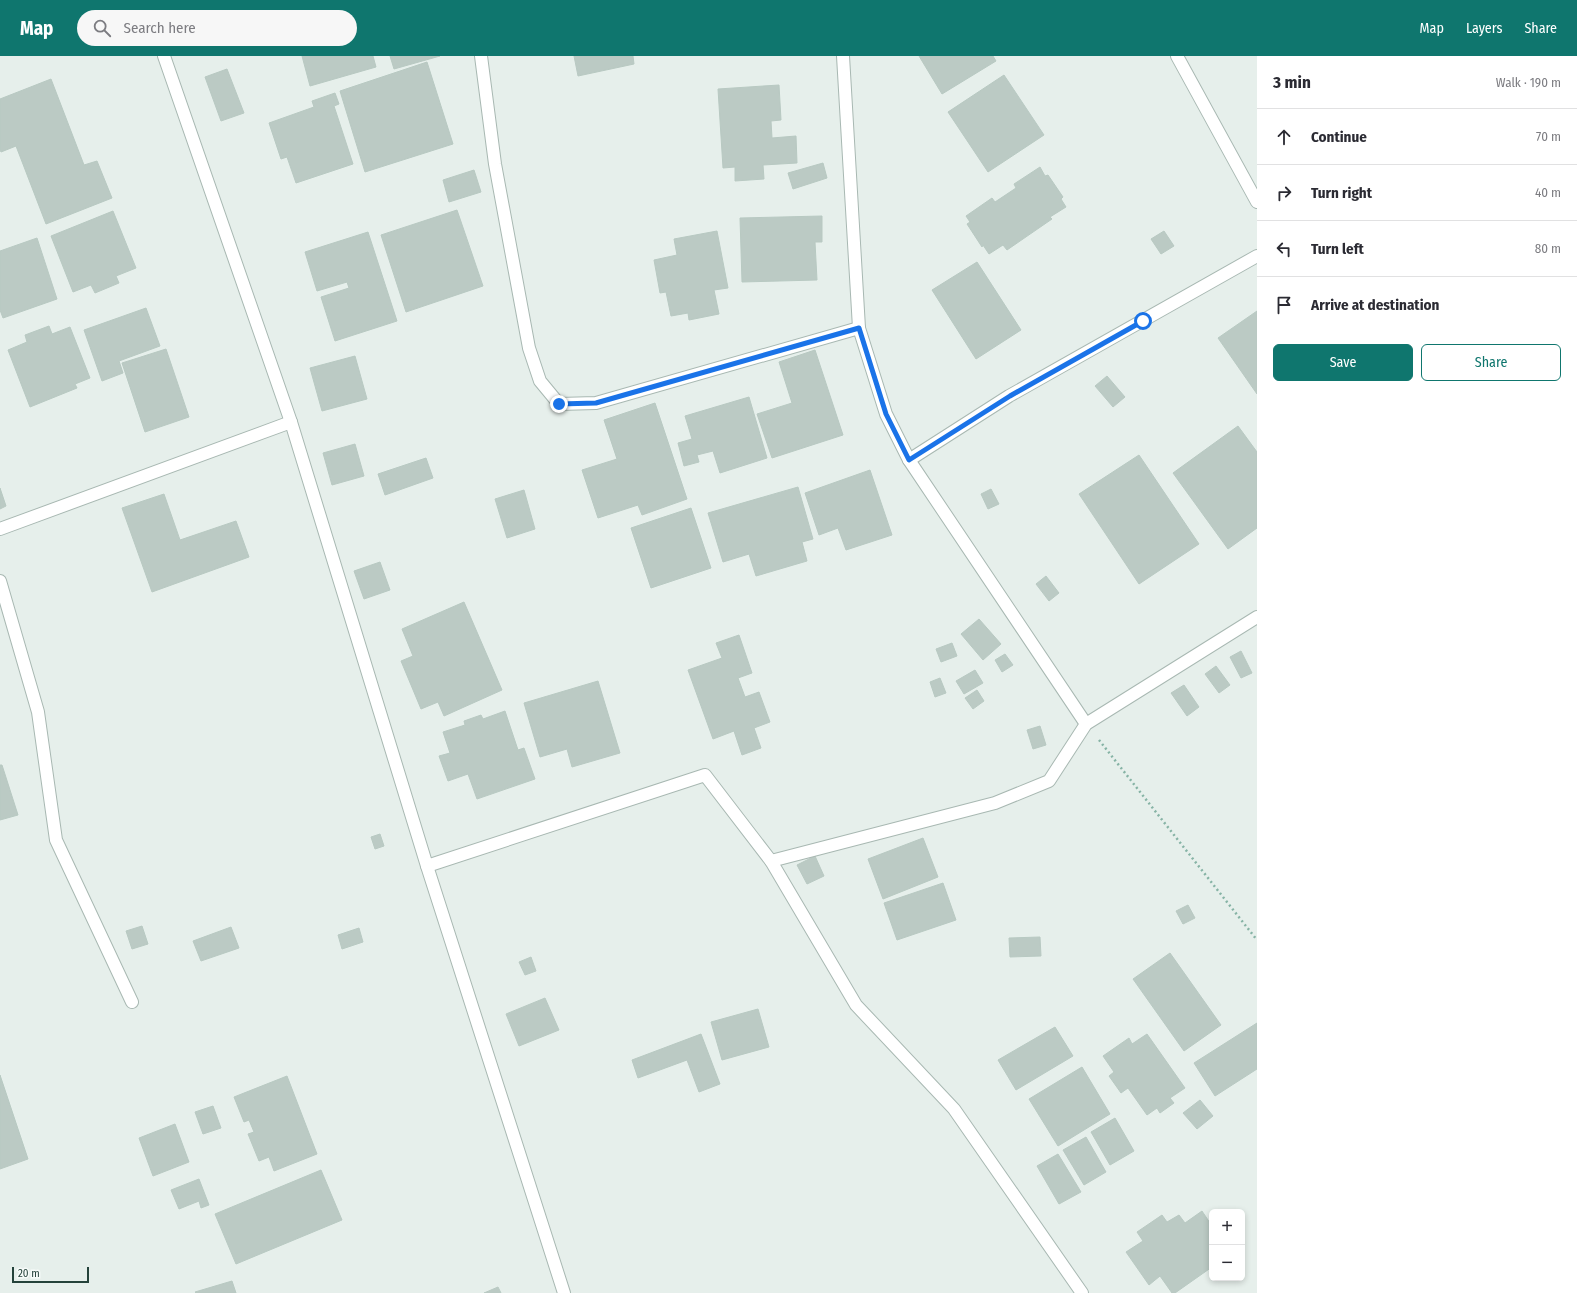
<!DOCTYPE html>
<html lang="en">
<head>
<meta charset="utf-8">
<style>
	body { margin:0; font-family:"Fira Sans Condensed",sans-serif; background:#f7f7f7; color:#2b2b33 }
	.controls { position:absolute; right:12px; bottom:12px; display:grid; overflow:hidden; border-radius:6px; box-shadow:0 2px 6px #0003 }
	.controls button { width:36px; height:36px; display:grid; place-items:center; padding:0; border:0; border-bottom:1px solid #e1e1e2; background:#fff; color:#2b2b33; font:20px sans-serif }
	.scale { position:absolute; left:12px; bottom:10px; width:77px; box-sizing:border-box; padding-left:4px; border:2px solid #24423a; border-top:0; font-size:11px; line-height:14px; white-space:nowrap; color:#24423a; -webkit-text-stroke:3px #f7fbf9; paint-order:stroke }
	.stop { position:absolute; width:12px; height:12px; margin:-9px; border:3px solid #1a73e8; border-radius:50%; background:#fff }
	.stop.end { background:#1a73e8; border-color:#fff; box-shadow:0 1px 4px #0008 }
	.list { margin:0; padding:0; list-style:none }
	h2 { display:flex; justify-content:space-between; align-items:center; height:52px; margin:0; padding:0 16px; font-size:17px }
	h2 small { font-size:13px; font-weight:400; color:#7c7c81 }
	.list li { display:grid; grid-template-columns:26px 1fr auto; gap:12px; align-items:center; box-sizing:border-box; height:56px; padding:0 16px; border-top:1px solid #e1e1e2 }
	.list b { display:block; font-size:15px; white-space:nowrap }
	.list em { font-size:13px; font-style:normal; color:#7c7c81 }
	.actions { display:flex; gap:8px; padding:12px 16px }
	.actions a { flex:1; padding:9px 0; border:1px solid #0f766e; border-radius:6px; text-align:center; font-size:14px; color:#0f766e }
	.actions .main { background:#0f766e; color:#fff }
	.icon { flex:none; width:22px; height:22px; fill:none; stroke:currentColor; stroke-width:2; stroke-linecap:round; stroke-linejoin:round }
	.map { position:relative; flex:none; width:1257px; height:1237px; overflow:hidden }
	header { display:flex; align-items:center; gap:24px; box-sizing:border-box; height:56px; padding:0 20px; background:#0f766e; color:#fff }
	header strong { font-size:19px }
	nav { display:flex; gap:22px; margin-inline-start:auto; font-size:14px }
	.search { width:280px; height:36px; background:#f7f7f7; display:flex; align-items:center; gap:10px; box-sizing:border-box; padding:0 14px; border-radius:22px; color:#7c7c81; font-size:15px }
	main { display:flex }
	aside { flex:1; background:#fff }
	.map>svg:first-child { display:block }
	.building { fill:#bbcac4; stroke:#b8c9c2 }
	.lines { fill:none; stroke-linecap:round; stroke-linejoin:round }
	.minor-casing { stroke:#a8b8b2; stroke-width:14 }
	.path { stroke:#86b3a5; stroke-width:2.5; stroke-dasharray:2 3; stroke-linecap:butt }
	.minor { stroke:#fff; stroke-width:12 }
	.route { stroke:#1a73e8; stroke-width:5 }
</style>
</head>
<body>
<header>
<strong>Map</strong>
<div class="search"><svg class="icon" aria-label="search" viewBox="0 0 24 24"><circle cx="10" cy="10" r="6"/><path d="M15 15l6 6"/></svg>Search here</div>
<nav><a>Map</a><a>Layers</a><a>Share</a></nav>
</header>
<main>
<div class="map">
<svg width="1257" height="1237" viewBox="0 0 1257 1237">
	<rect width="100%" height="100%" fill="#e6efeb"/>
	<g class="building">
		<path d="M302,0H373L376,11L310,30Z"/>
		<path d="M390,0H440L394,13Z"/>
		<path d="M574,0H633L634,8L578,20Z"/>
		<path d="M919,0H993L996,5L942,38Z"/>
		<path d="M427,6L453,88L365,116L340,35Z"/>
		<path d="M227,13L244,57L221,65L205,21Z"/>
		<path d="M1004,19L1044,79L988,116L948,56Z"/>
		<path d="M51,23L84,109L97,105L112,142L46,168L16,90L1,96L0,94V43Z"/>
		<path d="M779,29L781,64L771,65L772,82L796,80L797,107L763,109L764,123L735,125V111L723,112L718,33Z"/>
		<path d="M335,37L339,48L334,50L353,108L296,127L287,101L281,103L269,67L314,51L312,45Z"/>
		<path d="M823,107L827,122L793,133L788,117Z"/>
		<path d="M1040,111L1045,120L1048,119L1063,141L1061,143L1066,151L1050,161L1052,163L1007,194L1003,189L989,198L983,189L982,191L967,168L970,166L966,160L992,142L995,146L1016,132L1014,128Z"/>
		<path d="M474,114L481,136L449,146L443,124Z"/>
		<path d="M457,154L483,230L406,256L381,179Z"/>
		<path d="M113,155L136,212L116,220L119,227L95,237L91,229L73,236L51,180Z"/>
		<path d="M822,160V186H815L817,224L742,226L740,162Z"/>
		<path d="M717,175L728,232L714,234L719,258L689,264L688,257L671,260L666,236L660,237L654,204L677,199L674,183Z"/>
		<path d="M1164,175L1174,190L1161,198L1151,183Z"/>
		<path d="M368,176L397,265L335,285L321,241L349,232L347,226L317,235L305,196Z"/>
		<path d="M37,182L57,243L3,262L0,254V195Z"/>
		<path d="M977,206L1021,274L976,303L932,234Z"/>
		<path d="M146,252L160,290L119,305L123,317L102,325L84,274Z"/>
		<path d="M1257,255V338L1218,282Z"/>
		<path d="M49,270L52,278L70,271L90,322L75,328L77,332L30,351L8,294L27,286L25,279Z"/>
		<path d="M166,293L189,361L145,376L122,307Z"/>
		<path d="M815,294L843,379L772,402L757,358L792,347L779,306Z"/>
		<path d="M355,300L367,343L322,355L310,312Z"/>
		<path d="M1107,320L1125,341L1113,351L1095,330Z"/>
		<path d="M749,341L767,402L720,417L713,395L697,399L699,406L684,410L678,387L692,383L685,360Z"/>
		<path d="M655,347L687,443L642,459L638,449L598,462L582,414L617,403L604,364Z"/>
		<path d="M1238,370L1257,396V472L1228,493L1173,417Z"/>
		<path d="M355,388L364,420L332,429L323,397Z"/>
		<path d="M1139,399L1199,488L1139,528L1079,438Z"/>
		<path d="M426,402L433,422L385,439L378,418Z"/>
		<path d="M870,414L892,479L846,494L838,472L819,479L805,437Z"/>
		<path d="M798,431L813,483L802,486L807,505L756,520L749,498L723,506L708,457Z"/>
		<path d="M0,432L6,450L0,453Z"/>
		<path d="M991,433L999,448L988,453L981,438Z"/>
		<path d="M524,434L535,473L507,482L495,443Z"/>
		<path d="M164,438L180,484L236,465L249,501L152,536L122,452Z"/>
		<path d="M691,452L711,512L651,532L631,472Z"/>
		<path d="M380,506L390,534L364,543L354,515Z"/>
		<path d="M1046,520L1059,537L1049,545L1036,528Z"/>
		<path d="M464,546L502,634L444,660L438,646L421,653L401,605L413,600L402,573Z"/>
		<path d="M979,563L1001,588L983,604L961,578Z"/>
		<path d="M739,579L752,617L738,622L745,641L759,636L770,666L754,672L761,692L742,699L734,675L713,683L688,614L722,602L716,587Z"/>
		<path d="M952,587L957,600L941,606L936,593Z"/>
		<path d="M1241,595L1252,617L1241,622L1230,601Z"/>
		<path d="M1005,598L1013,609L1002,616L995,604Z"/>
		<path d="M1216,610L1230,629L1219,637L1205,618Z"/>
		<path d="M975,614L983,627L964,638L956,625Z"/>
		<path d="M940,622L946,637L935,641L930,626Z"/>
		<path d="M598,625L620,697L572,711L567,693L540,701L524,647Z"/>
		<path d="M1184,629L1199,651L1187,660L1171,637Z"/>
		<path d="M977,634L984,645L973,653L965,642Z"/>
		<path d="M505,655L518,694L524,692L535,723L477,743L468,718L448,725L439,700L450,697L443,676L465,669L464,665L481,659L483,663Z"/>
		<path d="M1040,670L1046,689L1033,693L1027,674Z"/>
		<path d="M0,709H2L18,759L0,764Z"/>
		<path d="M380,778L384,790L375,793L371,781Z"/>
		<path d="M923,782L938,821L883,843L868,803Z"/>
		<path d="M815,800L824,820L807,828L797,809Z"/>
		<path d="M943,827L956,864L897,884L884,847Z"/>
		<path d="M1188,849L1195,862L1183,868L1176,855Z"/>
		<path d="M142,870L148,888L132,893L126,875Z"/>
		<path d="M231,871L239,892L201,905L193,885Z"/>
		<path d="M359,872L363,886L342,893L338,879Z"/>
		<path d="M1040,881L1041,900L1010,901L1009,882Z"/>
		<path d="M1170,897L1221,969L1184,995L1133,923Z"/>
		<path d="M531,901L536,915L525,919L519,906Z"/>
		<path d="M545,942L559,974L519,990L506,958Z"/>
		<path d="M758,953L769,991L722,1004L711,966Z"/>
		<path d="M1257,967V1013L1215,1040L1194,1007Z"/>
		<path d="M1055,971L1073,1000L1016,1034L998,1004Z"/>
		<path d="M701,978L720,1028L699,1036L687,1004L638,1022L632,1004Z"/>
		<path d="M1147,978L1185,1032L1170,1042L1174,1047L1160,1057L1157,1052L1147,1059L1128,1032L1121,1037L1109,1020L1114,1016L1103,1000L1129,982L1132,988Z"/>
		<path d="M1082,1011L1110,1058L1058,1090L1029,1043Z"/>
		<path d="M0,1019L28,1103L0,1113Z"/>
		<path d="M287,1020L317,1098L274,1115L269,1101L259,1105L248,1078L254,1076L249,1064L244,1066L234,1041Z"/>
		<path d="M1200,1044L1213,1060L1197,1073L1183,1057Z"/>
		<path d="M213,1050L221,1072L203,1078L195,1056Z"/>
		<path d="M1115,1062L1134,1095L1110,1109L1091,1076Z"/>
		<path d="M175,1068L189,1106L153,1120L139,1082Z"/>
		<path d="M1086,1081L1106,1116L1084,1129L1063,1094Z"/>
		<path d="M1058,1098L1081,1136L1059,1148L1037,1110Z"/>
		<path d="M321,1114L342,1164L236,1208L215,1158Z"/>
		<path d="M199,1123L209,1149L201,1152L199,1145L179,1153L171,1134Z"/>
		<path d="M1202,1155L1212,1170V1211L1175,1237H1172L1160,1220L1149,1229L1126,1196L1143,1185L1137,1176L1162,1159L1167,1166L1179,1159L1185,1167Z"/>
		<path d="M232,1225L236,1237H196L195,1236Z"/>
		<path d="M498,1231L501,1237H484Z"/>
	</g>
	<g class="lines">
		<defs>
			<g id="minor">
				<path d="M164,0L291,366L427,810L564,1237"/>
				<path d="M481,0L495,108L529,292L540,325L559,348L596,347L859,272"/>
				<path d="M843,0L859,272L886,358L909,404L1086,668"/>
				<path d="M1177,0L1257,146"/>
				<path d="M909,404L1009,340L1257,200"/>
				<path d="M0,473L291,366"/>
				<path d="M0,525L38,656L56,784L132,946"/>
				<path d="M771,805L995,747L1049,725L1086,668L1257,561"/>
				<path d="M427,810L705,719L771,805L856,949L954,1053L1082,1237"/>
			</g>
		</defs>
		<use href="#minor" class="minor-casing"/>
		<path class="path" d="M1099,684L1257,884"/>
		<use href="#minor" class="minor"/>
	</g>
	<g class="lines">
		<path class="route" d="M559,348L596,347L859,272L886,358L909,404L1010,340L1143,265"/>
	</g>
</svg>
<div class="controls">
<button>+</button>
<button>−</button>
</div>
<div class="scale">20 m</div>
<div class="stop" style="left:1143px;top:265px"></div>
<div class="stop end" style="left:559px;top:348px"></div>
</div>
<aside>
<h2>3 min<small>Walk · 190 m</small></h2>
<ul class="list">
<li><svg class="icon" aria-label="ahead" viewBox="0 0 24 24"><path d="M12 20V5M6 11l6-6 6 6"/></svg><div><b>Continue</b></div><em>70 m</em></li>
<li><svg class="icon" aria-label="right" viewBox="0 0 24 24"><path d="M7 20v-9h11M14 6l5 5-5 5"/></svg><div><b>Turn right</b></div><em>40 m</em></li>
<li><svg class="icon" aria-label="left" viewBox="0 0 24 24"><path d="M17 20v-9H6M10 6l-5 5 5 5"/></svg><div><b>Turn left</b></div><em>80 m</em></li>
<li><svg class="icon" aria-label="arrive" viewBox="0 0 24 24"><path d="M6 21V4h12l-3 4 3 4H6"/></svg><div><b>Arrive at destination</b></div></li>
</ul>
<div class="actions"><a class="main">Save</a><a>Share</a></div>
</aside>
</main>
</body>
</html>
